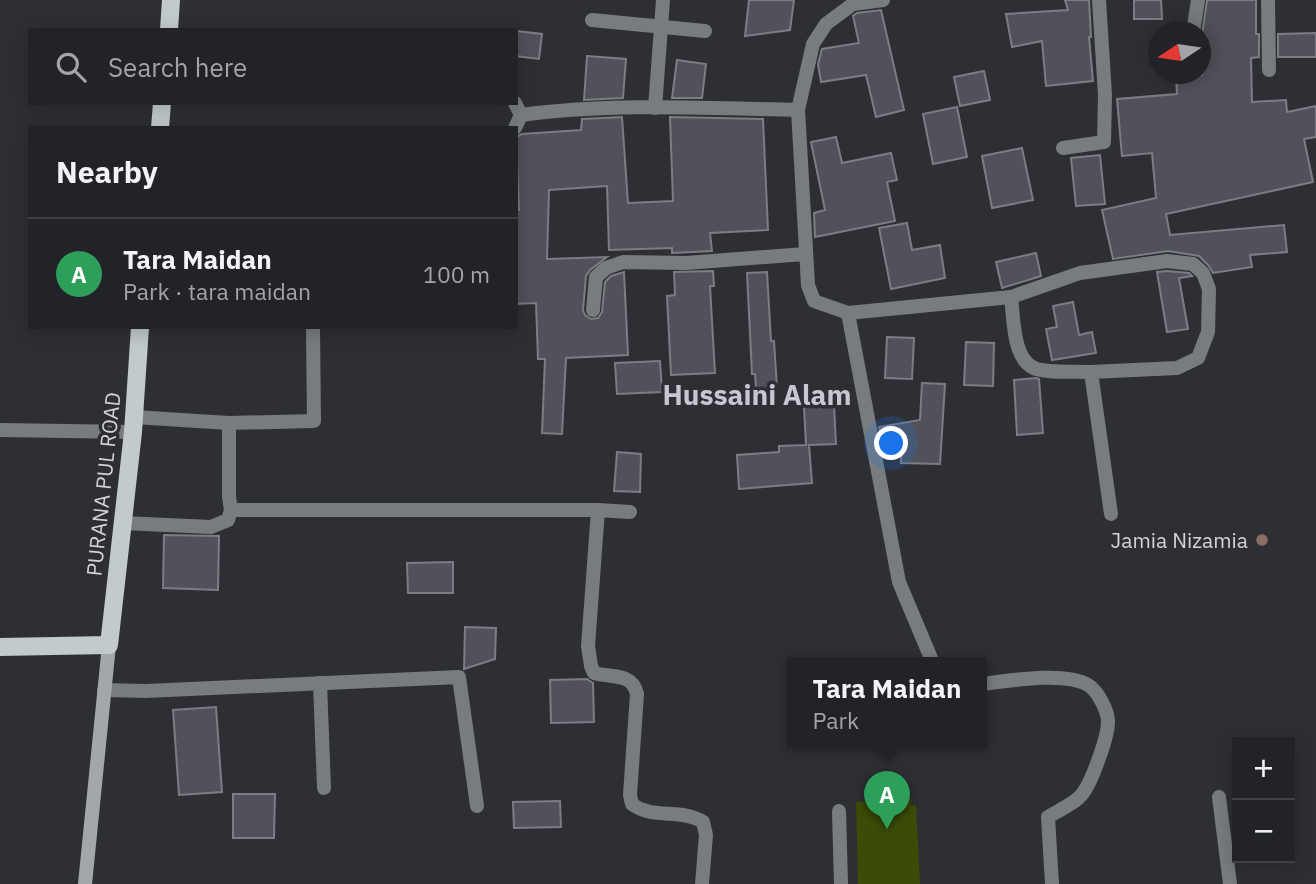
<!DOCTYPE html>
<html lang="en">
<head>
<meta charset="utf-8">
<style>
	body { margin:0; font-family:"IBM Plex Sans",sans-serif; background:#2a2b30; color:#f1f3f6 }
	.controls { position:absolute; right:21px; bottom:21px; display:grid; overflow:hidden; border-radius:0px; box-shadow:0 4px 18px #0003 }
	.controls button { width:63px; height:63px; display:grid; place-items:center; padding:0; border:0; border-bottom:2px solid #3f4045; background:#222328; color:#f1f3f6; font:35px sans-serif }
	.compass { position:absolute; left:1148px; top:21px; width:63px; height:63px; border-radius:50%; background:#222328; box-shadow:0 4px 18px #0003; rotate:257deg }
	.you { position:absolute; left:892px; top:444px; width:24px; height:24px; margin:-18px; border:5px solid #fff; border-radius:50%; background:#1a73e8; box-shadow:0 0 0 10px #1a73e833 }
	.badge { display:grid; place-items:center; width:46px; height:46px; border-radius:50%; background:#69c3f1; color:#fff; font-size:23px; font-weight:700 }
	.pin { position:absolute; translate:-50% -58px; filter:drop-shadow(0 2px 4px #0008) }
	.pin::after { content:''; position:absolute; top:37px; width:24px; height:21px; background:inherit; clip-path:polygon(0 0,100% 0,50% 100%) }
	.popup { position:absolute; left:787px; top:657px; width:200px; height:91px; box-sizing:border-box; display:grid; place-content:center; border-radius:0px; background:#222328; filter:drop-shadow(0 2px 5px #0005); font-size:23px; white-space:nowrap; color:#a2a4a8 }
	.popup b { font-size:26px; color:#f1f3f6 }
	.popup::after { content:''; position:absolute; left:50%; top:100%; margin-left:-14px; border:14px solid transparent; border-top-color:#222328 }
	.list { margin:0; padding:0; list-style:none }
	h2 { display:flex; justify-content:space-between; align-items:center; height:91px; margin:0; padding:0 28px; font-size:30px }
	h2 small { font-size:23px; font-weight:400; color:#a2a4a8 }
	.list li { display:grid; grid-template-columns:46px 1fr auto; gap:21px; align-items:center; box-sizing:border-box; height:112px; padding:0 28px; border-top:2px solid #3f4045 }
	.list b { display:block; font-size:26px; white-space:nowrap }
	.list p { margin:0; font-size:23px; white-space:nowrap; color:#a2a4a8 }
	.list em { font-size:23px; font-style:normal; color:#a2a4a8 }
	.icon { flex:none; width:38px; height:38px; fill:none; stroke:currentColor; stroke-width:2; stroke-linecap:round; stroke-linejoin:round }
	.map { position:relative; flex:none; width:1316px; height:884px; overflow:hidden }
	.search { position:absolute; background:#222328; box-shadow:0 4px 18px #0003; left:28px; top:28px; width:490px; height:77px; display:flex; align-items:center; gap:18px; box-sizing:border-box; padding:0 24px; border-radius:0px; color:#a2a4a8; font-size:26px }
	.panel { position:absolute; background:#222328; box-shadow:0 4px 18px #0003; left:28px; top:126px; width:490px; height:203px; border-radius:0px }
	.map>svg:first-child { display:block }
	.green { fill:#3c4c07 }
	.building { fill:#515259; stroke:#7c7c84; stroke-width:2 }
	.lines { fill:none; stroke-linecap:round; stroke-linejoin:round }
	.minor { stroke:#797c7e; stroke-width:14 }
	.secondary { stroke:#a2a8aa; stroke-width:14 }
	.primary { stroke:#c2cacc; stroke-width:18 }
	.education-dot { fill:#8d6e63; stroke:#2e2f35; stroke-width:2.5 }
	.labels { text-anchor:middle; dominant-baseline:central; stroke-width:7; stroke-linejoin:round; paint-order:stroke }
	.street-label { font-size:21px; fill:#d3d3d7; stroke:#2e2f35 }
	.poi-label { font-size:21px; fill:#d3d3d7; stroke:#2e2f35; text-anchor:end }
	.district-label { font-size:28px; font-weight:bold; fill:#c6c7cf; stroke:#2e2f35 }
</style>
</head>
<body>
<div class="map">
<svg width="1316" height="884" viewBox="0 0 1316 884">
	<rect width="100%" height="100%" fill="#2e2f35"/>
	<path class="green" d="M911,797V805H916L920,884H858L856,802Z"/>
	<g class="building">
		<path d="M749,0H794L790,30L745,36Z"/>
		<path d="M1065,0H1089L1091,37H1089L1093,81L1046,86L1042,41L1012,47L1006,14L1068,10Z"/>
		<path d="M1134,0H1161L1162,19H1134Z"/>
		<path d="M1207,0H1256V34H1259V57L1251,58L1252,102L1286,100L1287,112L1316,106V137L1304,139L1313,182L1166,214L1170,235L1284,225L1287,252L1250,255L1252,267L1213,273L1209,266L1199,256L1168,251L1113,259L1102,210L1156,198L1152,153L1122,156L1117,99L1177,94L1176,76L1202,75V34Z"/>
		<path d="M881,10L904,110L876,117L866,75L821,82L818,64L822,49L859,43L853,16L857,13Z"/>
		<path d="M516,31L542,34L539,59L516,56Z"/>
		<path d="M1316,33V57H1278V34Z"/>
		<path d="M587,56L626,59L623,98L584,100Z"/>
		<path d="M677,60L706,64L702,98H672Z"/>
		<path d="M984,71L990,100L960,106L954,77Z"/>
		<path d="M957,107L967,157L933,164L923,114Z"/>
		<path d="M622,117L628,203L673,201L670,117L763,119L768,230L710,233L712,251L672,253V248L609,250L607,186L549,190L547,259L607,257L590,270L586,276L583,310L585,315L591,319L598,318L602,312L605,282L611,276L624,272L628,355L566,358L562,434L542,433L545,359H538L536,303L516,304V210H519L516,137L522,134L581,130L582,119Z"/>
		<path d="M836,137L842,163L891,153L897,180L887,182L895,221L815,237L814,213L825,210L811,142Z"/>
		<path d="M1022,148L1033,200L992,208L982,156Z"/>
		<path d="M1100,155L1105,204L1076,206L1071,158Z"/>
		<path d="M907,223L912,250L940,245L945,278L891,289L879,228Z"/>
		<path d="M1036,253L1041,276L1002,288L996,262Z"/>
		<path d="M713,271L714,286H710L715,373L671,375L667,296L675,295L674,272Z"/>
		<path d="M1167,271L1189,273L1192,276L1179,278L1188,329L1167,332L1157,272Z"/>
		<path d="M767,272L771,341H774L777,388L756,389L755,374H752L747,273Z"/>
		<path d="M1073,302L1079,335L1092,332L1096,353L1052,360L1046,329L1057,327L1053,306Z"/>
		<path d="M887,337L914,338L912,379L885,378Z"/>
		<path d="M966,342L994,343L993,386L964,385Z"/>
		<path d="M660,361L662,392L617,394L615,363Z"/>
		<path d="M1036,378L1039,379L1043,433L1017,435L1014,380Z"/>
		<path d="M922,383L945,384L940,464L901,463V449L884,452L879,427L920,420Z"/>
		<path d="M834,405L836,444L809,445L812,483L739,489L737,455L779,452V446L806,445L804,407Z"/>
		<path d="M617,452L641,454L640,492L614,491Z"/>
		<path d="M164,535L219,536L218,590L163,588Z"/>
		<path d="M453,562V593H408L407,563Z"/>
		<path d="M465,627L496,628L495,659L464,669Z"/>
		<path d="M587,679L593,683L594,722L551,723L550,680Z"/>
		<path d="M216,707L222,792L179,795L173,710Z"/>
		<path d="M233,794H275L274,838H233Z"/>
		<path d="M560,801L561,827L514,828L513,802Z"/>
	</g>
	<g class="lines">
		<g class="minor">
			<path d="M883,0L853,4L826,24L813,44L798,110L808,285L814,301L848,313L1011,297L1080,273L1167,261L1193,264L1203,273L1209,289L1208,332L1198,358L1177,368L1091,372"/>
			<path d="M1268,0L1269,70"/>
			<path d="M592,20L705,31"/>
			<path d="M1193,32L1198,0"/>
			<path d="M515,103L521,115L515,128"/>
			<path d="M655,108L663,0"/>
			<path d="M521,115C612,103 706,108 798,110"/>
			<path d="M1063,148L1104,142L1105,95L1099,0"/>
			<path d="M1011,297C1014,320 1012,366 1041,370C1057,373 1075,371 1091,372L1111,514"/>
			<path d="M593,310L596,277L606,268L623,262L686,263L805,254"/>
			<path d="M848,313L899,582L933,663"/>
			<path d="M134,417L229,423L314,421L313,327"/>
			<path d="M0,430L133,432"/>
			<path d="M231,510H598L630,512"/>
			<path d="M598,510L588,646L591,666L594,673C611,678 632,672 637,694L630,795L632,804C653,820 681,808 703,822L706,835L702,884"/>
			<path d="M123,523L211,527L228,520L231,510L229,497V423"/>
			<path d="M320,683L324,788"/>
			<path d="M982,684C1008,681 1064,671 1088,685C1098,691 1108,711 1108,722C1108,737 1092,781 1083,793C1076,803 1059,810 1048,817L1052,884"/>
			<path d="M104,690L146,691L459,677L477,806"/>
			<path d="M1219,797L1230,884"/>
			<path d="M839,811L841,884"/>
		</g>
		<path class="secondary" d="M85,884L109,645"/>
		<g class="primary">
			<path d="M169,30L171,0"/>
			<path d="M160,128L162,103"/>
			<path d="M0,647L109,645L133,432L140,327"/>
		</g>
	</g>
	<circle class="education-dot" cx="1262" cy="540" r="7"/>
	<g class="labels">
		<g class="street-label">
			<text transform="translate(103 484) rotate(-84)">PURANA PUL ROAD</text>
		</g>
		<g class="poi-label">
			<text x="1248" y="540">Jamia Nizamia</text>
		</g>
		<g class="district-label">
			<text x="757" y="394">Hussaini Alam</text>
		</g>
	</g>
</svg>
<div class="controls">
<button>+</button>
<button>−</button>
</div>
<svg class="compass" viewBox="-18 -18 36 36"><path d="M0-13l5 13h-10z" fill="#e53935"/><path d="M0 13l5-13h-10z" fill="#a2a4a8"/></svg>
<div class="you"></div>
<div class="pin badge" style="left:887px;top:829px;background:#2e9e5b">A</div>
<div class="popup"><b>Tara Maidan</b>Park</div>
<div class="search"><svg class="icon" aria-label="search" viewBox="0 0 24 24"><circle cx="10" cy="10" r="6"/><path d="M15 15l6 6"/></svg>Search here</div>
<section class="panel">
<h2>Nearby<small></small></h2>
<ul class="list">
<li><span class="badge" style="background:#2e9e5b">A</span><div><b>Tara Maidan</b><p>Park · tara maidan</p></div><em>100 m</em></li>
</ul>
</section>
</div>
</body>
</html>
